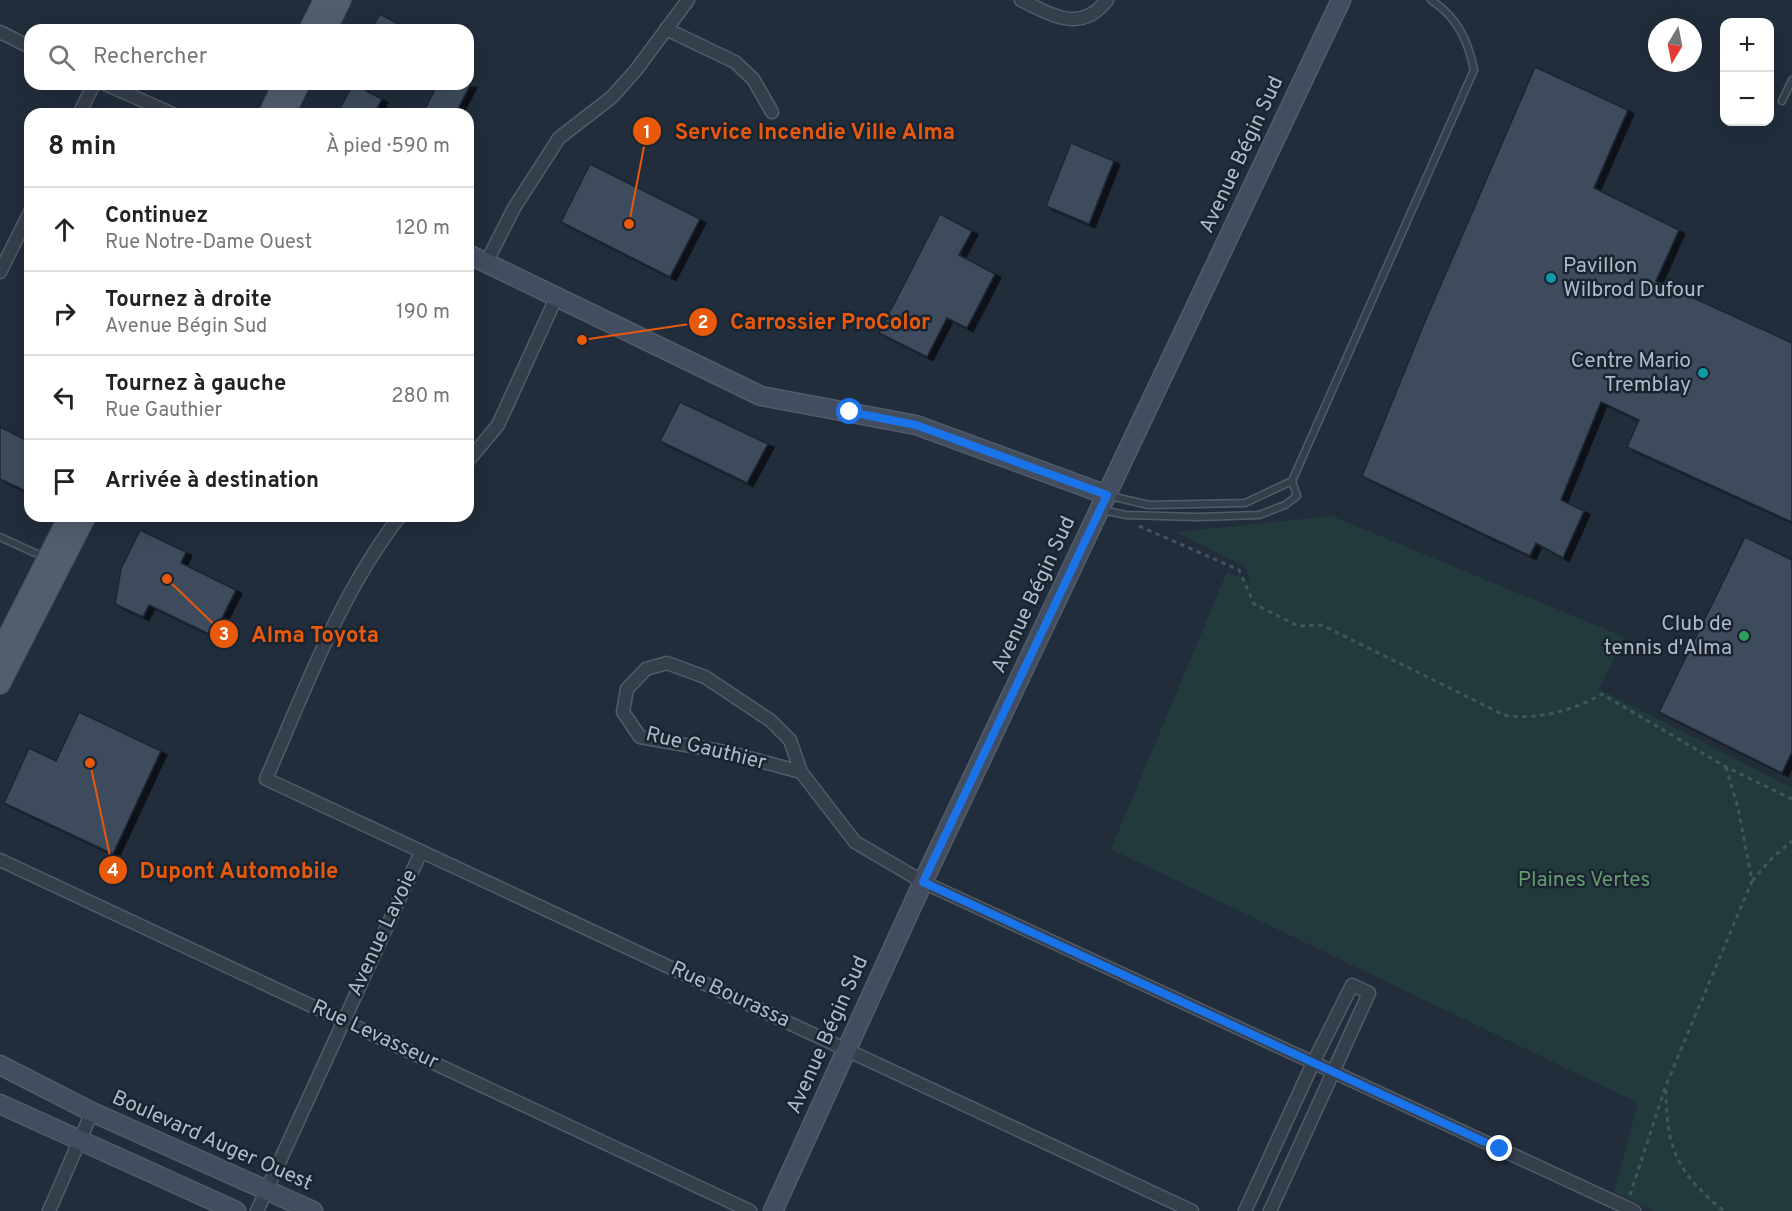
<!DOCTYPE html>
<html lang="fr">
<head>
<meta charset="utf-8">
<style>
	body { margin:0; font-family:Overpass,sans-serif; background:#f6f6f6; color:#222 }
	.controls { position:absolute; right:18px; top:18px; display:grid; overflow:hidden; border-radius:12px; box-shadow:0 6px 24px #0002 }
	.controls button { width:54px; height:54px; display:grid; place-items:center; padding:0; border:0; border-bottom:2px solid #e0e0e0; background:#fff; color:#222; font:30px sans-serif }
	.compass { position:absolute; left:1648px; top:18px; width:54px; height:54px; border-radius:50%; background:#fff; box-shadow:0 6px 24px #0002; rotate:190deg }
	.stop { position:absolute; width:18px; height:18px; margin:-14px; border:4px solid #1a73e8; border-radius:50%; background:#fff }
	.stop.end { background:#1a73e8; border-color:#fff; box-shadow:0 2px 6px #0008 }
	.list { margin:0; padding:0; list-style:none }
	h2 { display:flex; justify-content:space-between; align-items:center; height:78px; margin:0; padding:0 24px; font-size:26px }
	h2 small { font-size:20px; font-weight:400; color:#767676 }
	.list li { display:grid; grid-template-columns:39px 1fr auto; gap:18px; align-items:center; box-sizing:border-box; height:84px; padding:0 24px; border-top:2px solid #e0e0e0 }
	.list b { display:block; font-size:22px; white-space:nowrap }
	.list p { margin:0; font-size:20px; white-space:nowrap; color:#767676 }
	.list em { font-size:20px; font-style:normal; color:#767676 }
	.icon { flex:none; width:33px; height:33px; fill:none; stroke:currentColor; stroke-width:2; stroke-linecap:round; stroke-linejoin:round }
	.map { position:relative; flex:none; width:1792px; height:1211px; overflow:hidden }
	.search { position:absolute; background:#fff; box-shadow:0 6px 24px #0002; left:24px; top:24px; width:450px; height:66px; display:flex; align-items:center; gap:15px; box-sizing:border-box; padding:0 21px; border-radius:18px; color:#767676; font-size:22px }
	.panel { position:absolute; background:#fff; box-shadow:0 6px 24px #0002; left:24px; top:108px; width:450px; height:414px; border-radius:18px }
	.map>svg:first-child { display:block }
	.green { fill:#233a3c }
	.building { fill:#3c4b5b; stroke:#1c2632; stroke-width:1.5; filter:url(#shadow) }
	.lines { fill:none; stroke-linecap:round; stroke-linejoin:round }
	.lane-casing { stroke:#525c69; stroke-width:9 }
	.street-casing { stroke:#525c69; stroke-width:15 }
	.secondary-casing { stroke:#525c69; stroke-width:21 }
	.primary-casing { stroke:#3e4855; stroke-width:22 }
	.path { stroke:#40575a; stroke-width:3; stroke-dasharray:4.5 4.5; stroke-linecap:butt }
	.lane { stroke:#353f4c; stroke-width:6 }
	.street { stroke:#353f4c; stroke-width:12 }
	.secondary { stroke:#424e5f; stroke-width:18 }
	.primary { stroke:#525e6c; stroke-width:20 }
	.route { stroke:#1a73e8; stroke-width:8 }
	.culture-dot { fill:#0f9aa8; stroke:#1a2430; stroke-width:2 }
	.leisure-dot { fill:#2e9e5b; stroke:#1a2430; stroke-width:2 }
	.labels { text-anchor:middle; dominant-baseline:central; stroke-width:5; stroke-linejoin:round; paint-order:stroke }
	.street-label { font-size:21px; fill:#afb9c8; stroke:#1a2430 }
	.poi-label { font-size:21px; fill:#afb9c8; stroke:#1a2430; text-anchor:end }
	.park-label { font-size:21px; fill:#659a70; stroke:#1a2430 }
	.leader { fill:none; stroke:#e8590c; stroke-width:2 }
	.callout-dot { fill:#e8590c; stroke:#1a2430; stroke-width:2 }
	.mark-label { font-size:18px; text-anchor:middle; font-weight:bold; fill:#fff }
	.callout-label { font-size:22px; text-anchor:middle; font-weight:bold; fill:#e8590c; stroke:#1a2430; stroke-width:5; stroke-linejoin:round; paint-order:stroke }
</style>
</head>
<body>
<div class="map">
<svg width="1792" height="1211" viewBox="0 0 1792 1211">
	<defs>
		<filter id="shadow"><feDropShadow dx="6" dy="3.5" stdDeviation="0" flood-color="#0009"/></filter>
	</defs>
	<rect width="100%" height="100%" fill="#212d3b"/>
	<path class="green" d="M1332,516L1624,637L1599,689L1792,788V1211H1653L1614,1192L1638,1103L1111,849L1227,572L1250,582L1246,567L1176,532Z"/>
	<g class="building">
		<path d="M380,14L410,30H371Z"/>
		<path d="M1535,67L1628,110L1594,188L1679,230L1656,281L1792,343V522L1627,447L1639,420L1601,402L1561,500L1584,511L1563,558L1536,543L1530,556L1362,476L1423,326Z"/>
		<path d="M353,84L382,99L374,114H337Z"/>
		<path d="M438,84H471L455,114H422Z"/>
		<path d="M1071,143L1114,161L1089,224L1046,206Z"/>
		<path d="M590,164L700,219L670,277L561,222Z"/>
		<path d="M940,214L972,231L959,255L995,274L967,328L947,318L927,357L879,333Z"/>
		<path d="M680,402L768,444L747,483L660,441Z"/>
		<path d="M0,427L30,442V493L0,479Z"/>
		<path d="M140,530L186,552L181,563L236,590L213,636L149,605L143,617L115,604L121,569Z"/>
		<path d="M1745,537L1792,560V752L1782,773L1659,712Z"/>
		<path d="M79,712L161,751L113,854L4,803L29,748L56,761Z"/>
	</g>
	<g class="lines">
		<defs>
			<g id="lane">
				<path d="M1782,101L1792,80"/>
				<path d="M1110,496L1149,505L1245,503L1292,481L1474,70C1468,40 1457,17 1431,0"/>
				<path d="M1103,510L1126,515L1198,517L1259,515L1285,505L1297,496L1292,481"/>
				<path d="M0,537L46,558"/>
			</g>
			<g id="street">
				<path d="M1021,0C1052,15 1081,34 1107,0"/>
				<path d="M666,29L735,62L753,79L772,112"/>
				<path d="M0,32L30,47"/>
				<path d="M105,84L173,114"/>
				<path d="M79,114L94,84"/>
				<path d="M486,263L514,208L559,138L612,97L636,70L688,0"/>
				<path d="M0,272L30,212"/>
				<path d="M468,461L498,425L556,298"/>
				<path d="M400,516C340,593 305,690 266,779L1192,1211"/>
				<path d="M801,772L731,753L640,737L623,712L627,689L646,669L667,663L705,677L771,721L790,740L801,772L855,842L923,882L1634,1211"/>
				<path d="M0,860L750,1211"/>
				<path d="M49,1211L92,1112"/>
				<path d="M257,1211L421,852"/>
				<path d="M1245,1211L1313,1063L1352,985L1369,993L1270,1211"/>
			</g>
			<g id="secondary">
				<path d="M468,254L761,396L916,425L1107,495"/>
				<path d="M0,1065L92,1112L313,1211"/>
				<path d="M0,1104L236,1211"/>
				<path d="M773,1211L923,882L1341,0"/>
			</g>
			<g id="primary">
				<path d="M309,30L324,0"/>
				<path d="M326,30L341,0"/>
				<path d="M269,114L283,84"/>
				<path d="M285,114L299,84"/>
				<path d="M0,652L69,516"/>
				<path d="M0,684L86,516"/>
			</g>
		</defs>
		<use href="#lane" class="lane-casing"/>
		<use href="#street" class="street-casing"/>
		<use href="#secondary" class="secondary-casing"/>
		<use href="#primary" class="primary-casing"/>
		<g class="path">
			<path d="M1139,526L1239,570L1254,604L1298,626L1322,625L1504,715C1536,721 1575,710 1602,694L1726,767L1792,799"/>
			<path d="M1752,881L1772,858L1792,841"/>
			<path d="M1666,1090C1666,1149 1678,1174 1724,1211"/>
			<path d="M1630,1195L1666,1085L1752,881L1738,808L1726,767"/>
		</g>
		<use href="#lane" class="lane"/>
		<use href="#street" class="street"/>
		<use href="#secondary" class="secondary"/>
		<use href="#primary" class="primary"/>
	</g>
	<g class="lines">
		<path class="route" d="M850,412L916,425L1107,495L923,882L1500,1149"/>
	</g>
	<g class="culture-dot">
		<circle cx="1551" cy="278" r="6"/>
		<circle cx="1703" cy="373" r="6"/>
	</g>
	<circle class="leisure-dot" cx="1744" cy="636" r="6"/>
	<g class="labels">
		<g class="street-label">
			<text transform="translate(1242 155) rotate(-65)">Avenue Bégin Sud</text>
			<text transform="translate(1034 595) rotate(-65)">Avenue Bégin Sud</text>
			<text transform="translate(706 749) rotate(14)">Rue Gauthier</text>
			<text transform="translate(383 933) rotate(-65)">Avenue Lavoie</text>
			<text transform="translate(730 995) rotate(25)">Rue Bourassa</text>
			<text transform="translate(375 1035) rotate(25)">Rue Levasseur</text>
			<text transform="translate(828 1035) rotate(-66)">Avenue Bégin Sud</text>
			<text transform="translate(212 1141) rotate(24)">Boulevard Auger Ouest</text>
		</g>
		<g class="poi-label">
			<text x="1563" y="266" text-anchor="start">Pavillon<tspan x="1563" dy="24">Wilbrod Dufour</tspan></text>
			<text x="1691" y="361">Centre Mario<tspan x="1691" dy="24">Tremblay</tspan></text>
			<text x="1732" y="624">Club de<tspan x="1732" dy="24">tennis d'Alma</tspan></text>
		</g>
		<g class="park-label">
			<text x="1584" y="880">Plaines Vertes</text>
		</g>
	</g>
	<path class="leader" d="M629 224L647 131M582 340L703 322M167 579L224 634M90 763L113 870"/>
	<g class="callout-dot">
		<circle cx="629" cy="224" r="6"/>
		<circle cx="582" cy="340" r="6"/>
		<circle cx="167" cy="579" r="6"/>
		<circle cx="90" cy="763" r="6"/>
		<circle cx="647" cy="131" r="15"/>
		<circle cx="703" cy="322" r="15"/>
		<circle cx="224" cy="634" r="15"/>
		<circle cx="113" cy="870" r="15"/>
	</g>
	<g class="mark-label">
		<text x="647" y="138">1</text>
		<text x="703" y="328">2</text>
		<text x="224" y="640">3</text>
		<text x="113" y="876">4</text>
	</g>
	<g class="callout-label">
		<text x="815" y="139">Service Incendie Ville Alma</text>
		<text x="830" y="329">Carrossier ProColor</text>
		<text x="315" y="642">Alma Toyota</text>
		<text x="239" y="878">Dupont Automobile</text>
	</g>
</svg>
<div class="controls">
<button>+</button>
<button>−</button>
</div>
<svg class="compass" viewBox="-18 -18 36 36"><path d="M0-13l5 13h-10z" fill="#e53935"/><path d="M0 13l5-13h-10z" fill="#767676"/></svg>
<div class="stop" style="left:850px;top:412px"></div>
<div class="stop end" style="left:1500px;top:1149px"></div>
<div class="search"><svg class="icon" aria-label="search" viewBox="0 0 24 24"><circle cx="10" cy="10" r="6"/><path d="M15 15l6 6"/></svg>Rechercher</div>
<section class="panel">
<h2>8 min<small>À pied · 590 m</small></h2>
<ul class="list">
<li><svg class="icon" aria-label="ahead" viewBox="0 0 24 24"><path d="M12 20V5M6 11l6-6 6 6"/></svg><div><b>Continuez</b><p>Rue Notre-Dame Ouest</p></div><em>120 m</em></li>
<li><svg class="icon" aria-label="right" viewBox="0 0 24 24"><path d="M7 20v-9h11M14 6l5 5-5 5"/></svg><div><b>Tournez à droite</b><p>Avenue Bégin Sud</p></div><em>190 m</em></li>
<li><svg class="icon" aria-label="left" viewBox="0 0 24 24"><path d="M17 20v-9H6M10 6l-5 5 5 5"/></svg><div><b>Tournez à gauche</b><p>Rue Gauthier</p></div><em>280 m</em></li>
<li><svg class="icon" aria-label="arrive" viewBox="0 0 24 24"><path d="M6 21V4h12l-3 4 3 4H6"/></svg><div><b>Arrivée à destination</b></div></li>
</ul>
</section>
</div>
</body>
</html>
